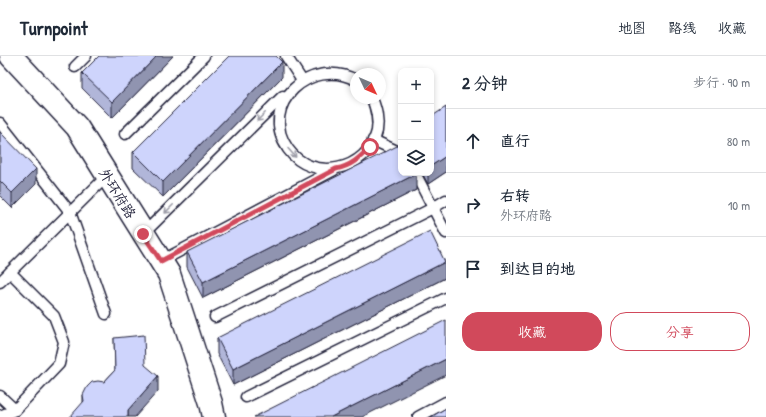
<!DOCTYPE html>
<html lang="zh">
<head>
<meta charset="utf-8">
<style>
	body { margin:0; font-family:"Patrick Hand","LXGW WenKai TC",sans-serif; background:#f2f2f3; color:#1f2937 }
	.controls { position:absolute; right:12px; top:12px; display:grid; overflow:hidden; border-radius:8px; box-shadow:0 2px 6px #0003 }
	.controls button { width:36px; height:36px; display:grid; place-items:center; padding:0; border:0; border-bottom:1px solid #e0e1e3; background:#fff; color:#1f2937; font:20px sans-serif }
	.compass { position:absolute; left:350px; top:12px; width:36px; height:36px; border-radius:50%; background:#fff; box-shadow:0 2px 6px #0003; rotate:134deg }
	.stop { position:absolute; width:12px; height:12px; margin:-9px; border:3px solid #d1495b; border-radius:50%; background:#fff }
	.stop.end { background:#d1495b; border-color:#fff; box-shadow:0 1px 4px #0008 }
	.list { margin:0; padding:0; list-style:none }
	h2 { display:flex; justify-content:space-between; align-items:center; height:52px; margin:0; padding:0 16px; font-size:17px }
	h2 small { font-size:13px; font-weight:400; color:#747a83 }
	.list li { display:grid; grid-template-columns:26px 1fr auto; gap:12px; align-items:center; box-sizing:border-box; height:64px; padding:0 16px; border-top:1px solid #e0e1e3 }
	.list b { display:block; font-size:15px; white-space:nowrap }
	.list p { margin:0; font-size:13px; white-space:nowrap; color:#747a83 }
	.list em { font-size:13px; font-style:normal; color:#747a83 }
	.actions { display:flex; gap:8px; padding:12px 16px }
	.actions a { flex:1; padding:9px 0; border:1px solid #d1495b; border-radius:16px; text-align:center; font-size:14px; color:#d1495b }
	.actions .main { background:#d1495b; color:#fff }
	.icon { flex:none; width:22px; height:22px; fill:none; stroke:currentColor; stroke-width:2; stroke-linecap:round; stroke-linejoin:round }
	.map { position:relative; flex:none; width:446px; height:361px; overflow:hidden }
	header { display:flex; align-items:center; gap:24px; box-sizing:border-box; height:56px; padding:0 20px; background:#fff; border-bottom:1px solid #e0e1e3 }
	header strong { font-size:19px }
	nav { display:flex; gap:22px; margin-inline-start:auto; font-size:14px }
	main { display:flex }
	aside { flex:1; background:#fff }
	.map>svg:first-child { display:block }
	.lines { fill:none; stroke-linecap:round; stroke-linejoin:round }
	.service-casing { stroke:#22223b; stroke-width:13 }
	.tertiary-casing { stroke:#22223b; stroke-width:25 }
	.service { stroke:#fff; stroke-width:10 }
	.tertiary { stroke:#fff; stroke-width:22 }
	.wall { fill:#b1b6d9; stroke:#22223b }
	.shaded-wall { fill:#9094b0; stroke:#22223b }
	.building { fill:#ced4fc; stroke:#22223b }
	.oneway { stroke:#9c9ca7 }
	.route { stroke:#d1495b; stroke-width:5 }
	.labels { text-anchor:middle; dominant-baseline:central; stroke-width:3; stroke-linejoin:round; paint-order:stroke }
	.street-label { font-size:14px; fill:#22223b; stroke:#fff }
</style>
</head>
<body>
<header>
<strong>Turnpoint</strong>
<nav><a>地图</a><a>路线</a><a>收藏</a></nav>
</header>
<main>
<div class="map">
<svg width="446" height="361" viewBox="0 0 446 361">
	<rect width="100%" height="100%" fill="#fff"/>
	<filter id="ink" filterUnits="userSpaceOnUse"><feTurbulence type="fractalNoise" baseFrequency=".025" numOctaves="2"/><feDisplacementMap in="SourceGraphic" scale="8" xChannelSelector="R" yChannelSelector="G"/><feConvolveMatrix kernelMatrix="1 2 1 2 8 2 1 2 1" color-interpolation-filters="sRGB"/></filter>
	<g filter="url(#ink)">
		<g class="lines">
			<defs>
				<g id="service">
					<path d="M286,0L301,23"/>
					<path d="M75,11L86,0"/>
					<path d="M356,24C311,0 257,49 288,93C312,127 368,115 377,75C379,63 376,53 372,42"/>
					<path d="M0,67L70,156L106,258"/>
					<path d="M125,78L204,0"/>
					<path d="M373,84L401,97"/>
					<path d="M415,117L446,177"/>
					<path d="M143,178L283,40"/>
					<path d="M161,205L334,114"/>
					<path d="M0,226L107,120"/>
					<path d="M215,261L433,152L446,144"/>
					<path d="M0,340L15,354"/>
					<path d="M246,341L446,242"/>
					<path d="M0,360L15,354L59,308L64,286L54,260L10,216"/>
					<path d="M418,361L446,346"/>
				</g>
				<path id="tertiary" d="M11,0L77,71L169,218L211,347L214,361"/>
			</defs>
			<use href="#service" class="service-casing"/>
			<use href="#tertiary" class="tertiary-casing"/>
			<use href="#service" class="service"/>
			<use href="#tertiary" class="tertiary"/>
		</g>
		<g class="wall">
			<path d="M173,0L112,62L82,32V17Z"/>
			<path d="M282,21L163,141L133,112V96Z"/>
			<path d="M446,51V116L428,128L422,117H431Z"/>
			<path d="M0,76L36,128L12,152L0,140Z"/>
			<path d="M416,134L203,242L187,211V196Z"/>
			<path d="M445,222L233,329L217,298V282Z"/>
			<path d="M114,282L145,309L158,335L83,346V339L104,326L115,314Z"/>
		</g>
		<g class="shaded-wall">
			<path d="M157,0H173L112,62V46Z"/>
			<path d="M282,6V21L163,141V126Z"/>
			<path d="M446,100V116L428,128V117H431V110Z"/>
			<path d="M36,113V128L12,152V137Z"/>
			<path d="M416,118V134L203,242V226Z"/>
			<path d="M445,206V222L233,329V313Z"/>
			<path d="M446,303V319L362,361H331Z"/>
			<path d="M158,320V335L135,361H128V354Z"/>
		</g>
		<g class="building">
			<path d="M99,0H157L112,46L82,17Z"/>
			<path d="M229,0H276L282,6L163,126L133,96Z"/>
			<path d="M446,51V100L431,110V61Z"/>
			<path d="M0,76L36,113L12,137L0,125Z"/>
			<path d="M401,88V117H416V118L203,226L187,196Z"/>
			<path d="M430,175L445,206L233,313L217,282Z"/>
			<path d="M446,264V303L331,361H254Z"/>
			<path d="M144,279L145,309L158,320L128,354V361H70L84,345L83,339L87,331L92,326L98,325L104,326L115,314L114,282Z"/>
			<path d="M446,352V361H431Z"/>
		</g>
		<defs><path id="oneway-shaft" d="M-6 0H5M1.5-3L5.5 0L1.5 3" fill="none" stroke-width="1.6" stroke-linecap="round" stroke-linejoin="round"/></defs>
		<g class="oneway">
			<use href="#oneway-shaft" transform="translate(261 61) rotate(135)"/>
			<use href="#oneway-shaft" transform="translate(292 97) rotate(48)"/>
			<use href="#oneway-shaft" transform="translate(169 153) rotate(135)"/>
		</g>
	</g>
	<g class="lines" filter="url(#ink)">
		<path class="route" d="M143,178L161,205L336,113C351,110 360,102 370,91"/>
	</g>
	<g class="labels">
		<g class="street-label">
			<text transform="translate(118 137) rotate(58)">外环府路</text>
		</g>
	</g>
</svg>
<div class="controls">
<button>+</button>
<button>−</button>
<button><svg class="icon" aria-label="layers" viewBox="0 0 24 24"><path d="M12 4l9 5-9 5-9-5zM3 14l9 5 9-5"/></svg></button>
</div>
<svg class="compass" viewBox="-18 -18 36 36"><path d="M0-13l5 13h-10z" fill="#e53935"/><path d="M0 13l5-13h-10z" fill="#747a83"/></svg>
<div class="stop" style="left:370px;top:91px"></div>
<div class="stop end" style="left:143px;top:178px"></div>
</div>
<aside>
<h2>2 分钟<small>步行 · 90 m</small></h2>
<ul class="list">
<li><svg class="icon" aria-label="ahead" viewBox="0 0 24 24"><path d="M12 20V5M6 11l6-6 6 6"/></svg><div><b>直行</b></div><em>80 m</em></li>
<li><svg class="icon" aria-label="right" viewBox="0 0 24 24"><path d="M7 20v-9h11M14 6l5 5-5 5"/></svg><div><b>右转</b><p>外环府路</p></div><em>10 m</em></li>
<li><svg class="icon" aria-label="arrive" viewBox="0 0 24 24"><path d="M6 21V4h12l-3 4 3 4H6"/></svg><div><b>到达目的地</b></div></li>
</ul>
<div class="actions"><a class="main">收藏</a><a>分享</a></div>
</aside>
</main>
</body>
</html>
